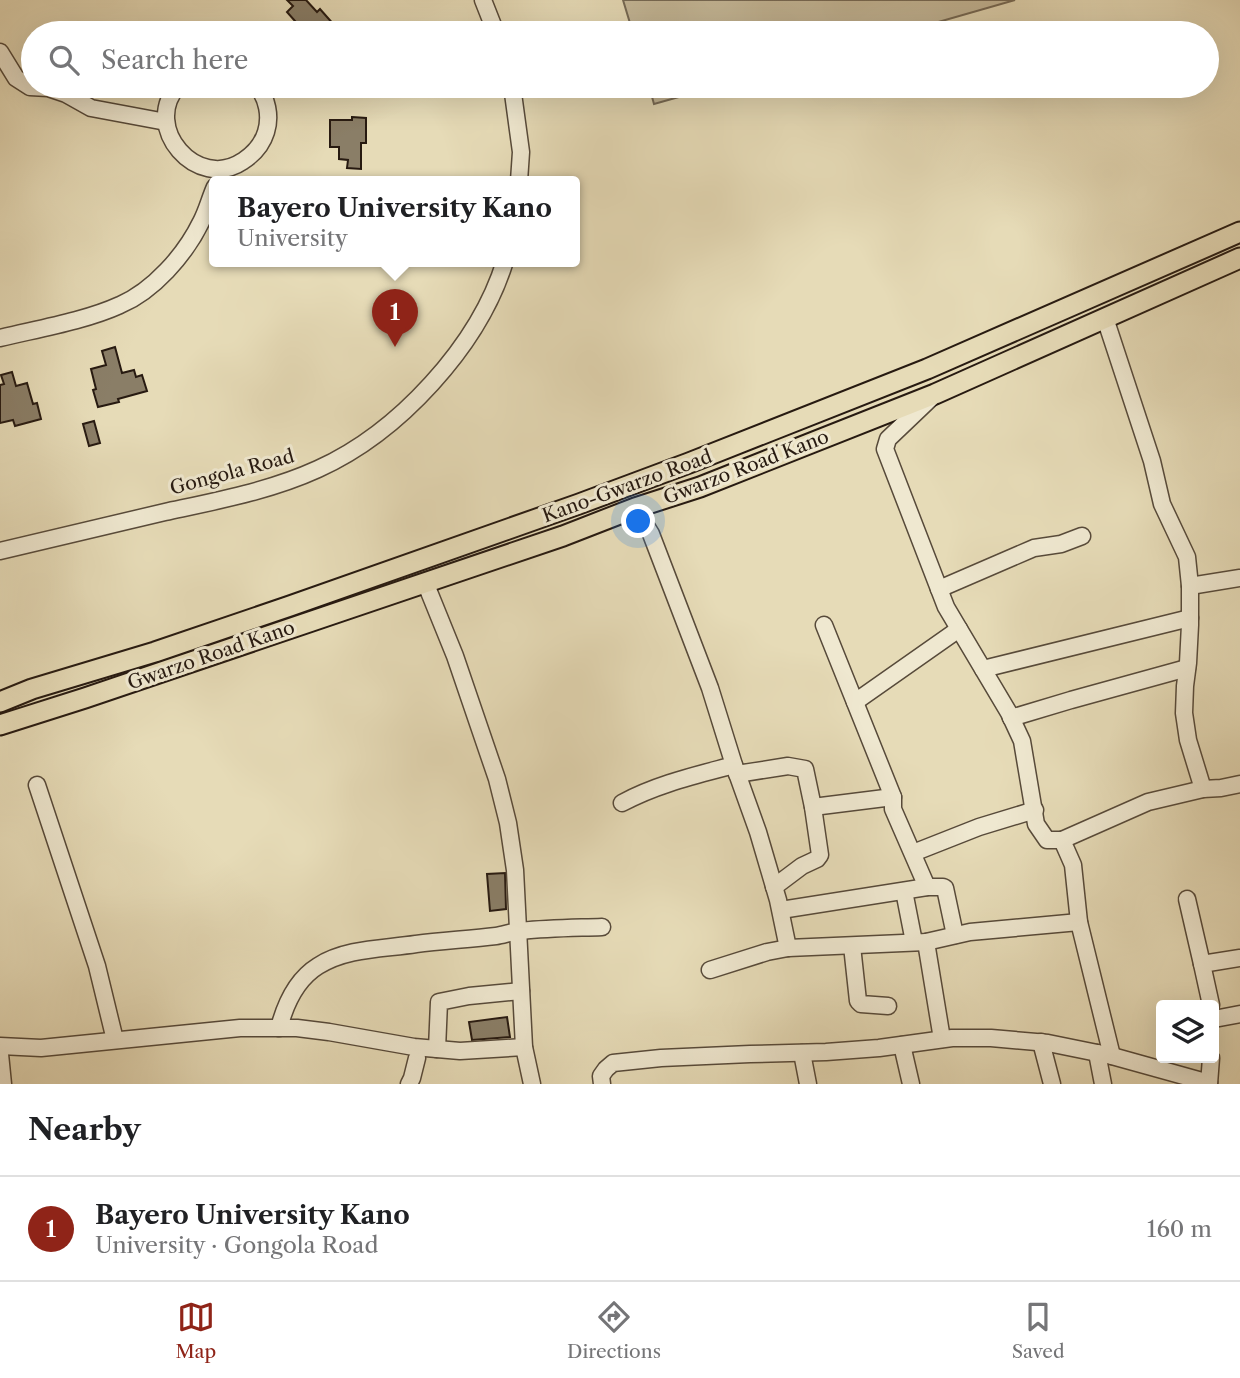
<!DOCTYPE html>
<html lang="en">
<head>
<meta charset="utf-8">
<style>
	body { margin:0; font-family:"Libre Caslon Text",serif; background:#f2f2f2; color:#202124 }
	.controls { position:absolute; right:21px; bottom:21px; display:grid; overflow:hidden; border-radius:7px; box-shadow:0 7px 28px #0002 }
	.controls button { width:63px; height:63px; display:grid; place-items:center; padding:0; border:0; border-bottom:2px solid #e0e0e0; background:#fff; color:#202124; font:35px sans-serif }
	.you { position:absolute; left:639px; top:522px; width:24px; height:24px; margin:-18px; border:5px solid #fff; border-radius:50%; background:#1a73e8; box-shadow:0 0 0 10px #1a73e833 }
	.badge { display:grid; place-items:center; width:46px; height:46px; border-radius:50%; background:#8f2418; color:#fff; font-size:23px; font-weight:700 }
	.pin { position:absolute; translate:-50% -58px; filter:drop-shadow(0 2px 4px #0008) }
	.pin::after { content:''; position:absolute; top:37px; width:24px; height:21px; background:inherit; clip-path:polygon(0 0,100% 0,50% 100%) }
	.popup { position:absolute; left:209px; top:176px; width:371px; height:91px; box-sizing:border-box; display:grid; place-content:center; border-radius:7px; background:#fff; filter:drop-shadow(0 2px 5px #0005); font-size:23px; white-space:nowrap; color:#757577 }
	.popup b { font-size:26px; color:#202124 }
	.popup::after { content:''; position:absolute; left:50%; top:100%; margin-left:-14px; border:14px solid transparent; border-top-color:#fff }
	.list { margin:0; padding:0; list-style:none }
	h2 { display:flex; justify-content:space-between; align-items:center; height:91px; margin:0; padding:0 28px; font-size:30px }
	h2 small { font-size:23px; font-weight:400; color:#757577 }
	.list li { display:grid; grid-template-columns:46px 1fr auto; gap:21px; align-items:center; box-sizing:border-box; height:105px; padding:0 28px; border-top:2px solid #e0e0e0 }
	.list b { display:block; font-size:26px; white-space:nowrap }
	.list p { margin:0; font-size:23px; white-space:nowrap; color:#757577 }
	.list em { font-size:23px; font-style:normal; color:#757577 }
	.icon { flex:none; width:38px; height:38px; fill:none; stroke:currentColor; stroke-width:2; stroke-linecap:round; stroke-linejoin:round }
	.map { position:relative; flex:none; width:1240px; height:1084px; overflow:hidden }
	.search { position:absolute; background:#fff; box-shadow:0 7px 28px #0002; left:21px; right:21px; top:21px; height:77px; display:flex; align-items:center; gap:18px; box-sizing:border-box; padding:0 24px; border-radius:38px; color:#757577; font-size:26px }
	.sheet { height:196px; background:#fff }
	nav { display:flex; justify-content:space-around; align-items:center; box-sizing:border-box; height:98px; border-top:2px solid #e0e0e0; background:#fff; font-size:19px; color:#757577 }
	nav a { display:grid; justify-items:center; gap:4px }
	nav .on { color:#8f2418 }
	.map>svg:first-child { display:block }
	.green { fill:#c6ba9b; stroke:#766a56; stroke-width:2 }
	.building { fill:#8a7e67; stroke:#271a11; stroke-width:2 }
	.lines { fill:none; stroke-linecap:round; stroke-linejoin:round }
	.minor-casing { stroke:#574a3a; stroke-width:19 }
	.major-casing { stroke:#271a11; stroke-width:23 }
	.minor { stroke:#efe8d0; stroke-width:16 }
	.major { stroke:#e6dbb7; stroke-width:19 }
	.labels { text-anchor:middle; dominant-baseline:central; stroke-width:6; stroke-linejoin:round; paint-order:stroke }
	.street-label { font-size:19px; fill:#271a11; stroke:#efe8d0 }
</style>
</head>
<body>
<div class="map">
<svg width="1240" height="1084" viewBox="0 0 1240 1084">
	<rect width="100%" height="100%" fill="#e6dbb7"/>
	<filter id="stains"><feTurbulence type="fractalNoise" baseFrequency=".00286" numOctaves="4"/><feColorMatrix values="0 0 0 0 .2 0 0 0 0 .09 0 0 0 0 .02 0 0 0 .5 -.17"/></filter>
	<radialGradient id="worn" r=".72"><stop offset=".6" stop-color="#630" stop-opacity="0"/><stop offset="1" stop-color="#630" stop-opacity=".3"/></radialGradient>
	<g class="green">
		<path d="M623,0H1015L900,33H633Z"/>
		<path d="M649,86H718L654,104Z"/>
	</g>
	<g class="building">
		<path d="M287,0H306L317,12L320,9L335,26L327,33H295L289,27L295,21L287,12L293,6Z"/>
		<path d="M352,117L366,118V143H361V169L347,168L348,160L339,159V147H330V120H352Z"/>
		<path d="M115,347L122,373L134,370L136,377L142,375L147,391L118,399L119,402L98,407L93,390L96,389L91,369L106,365L102,351Z"/>
		<path d="M12,372L16,386L27,383L33,404L37,403L41,419L15,426L13,420L0,423V385L4,384L1,375Z"/>
		<path d="M94,421L100,443L89,446L83,424Z"/>
		<path d="M505,873L506,909L490,911L487,874Z"/>
		<path d="M507,1017L510,1037L472,1040L469,1022Z"/>
	</g>
	<g class="lines">
		<defs>
			<g id="minor">
				<path d="M483,0L496,33"/>
				<path d="M0,52L16,78L30,87L48,88L66,94L91,108L166,122"/>
				<path d="M178,86C141,127 197,192 243,161C254,154 262,145 266,132C271,116 267,98 257,86"/>
				<path d="M512,86L521,152L519,181"/>
				<path d="M1105,318L1152,461L1162,504L1187,557L1190,586V625L1188,663L1185,686L1184,713L1188,740L1203,789"/>
				<path d="M0,338C37,329 85,321 120,305C153,291 185,255 201,222C207,211 210,198 215,187"/>
				<path d="M931,398L888,439L885,449L946,607L1009,713L1022,741L1036,824L1047,840H1062"/>
				<path d="M635,508L651,534L710,688L734,765L758,832L778,900L788,948"/>
				<path d="M0,551C55,538 110,525 165,512C216,501 270,491 318,469C398,433 479,346 505,261"/>
				<path d="M425,582L455,656L497,779L508,823L515,870L524,1047L532,1084"/>
				<path d="M1190,586L1240,578"/>
				<path d="M939,589L1034,548L1061,544L1082,536"/>
				<path d="M824,625L893,797V809L927,887"/>
				<path d="M983,669L1190,618"/>
				<path d="M855,702L959,629"/>
				<path d="M1011,718L1071,700L1187,668"/>
				<path d="M737,774L788,766L805,769L813,807L820,855L817,859L802,866L774,887"/>
				<path d="M37,785L97,966L115,1040"/>
				<path d="M622,803C657,784 697,775 734,765"/>
				<path d="M813,807L893,797"/>
				<path d="M913,853L979,827L1035,810"/>
				<path d="M904,891L914,942"/>
				<path d="M1187,899L1202,964"/>
				<path d="M781,910L927,887H943L945,888L955,935"/>
				<path d="M926,942L942,1039"/>
				<path d="M852,946L858,1001L861,1004L888,1006"/>
				<path d="M710,970L767,952L788,948L926,942L970,932L1079,922"/>
				<path d="M1211,1005L1202,964L1240,958"/>
				<path d="M1214,1019L1240,1014"/>
				<path d="M279,1028C285,1005 297,979 318,966C346,948 383,949 416,944C442,941 469,939 496,936C504,935 513,931 522,931C548,928 575,928 602,927"/>
				<path d="M1041,1042L1052,1084"/>
				<path d="M902,1045L911,1084"/>
				<path d="M0,1046L41,1048L240,1028H297L329,1032L414,1047L460,1051L524,1047"/>
				<path d="M437,1049L439,1002L469,996L521,991"/>
				<path d="M802,1053L808,1084"/>
				<path d="M1097,1053L1103,1084"/>
				<path d="M0,1054L3,1084"/>
				<path d="M1112,1056L1079,922L1073,865L1062,840L1148,802L1203,789L1221,788L1240,784"/>
				<path d="M409,1084L412,1078L417,1058"/>
				<path d="M602,1084L601,1076L606,1069L613,1063L661,1058L750,1054L826,1052L879,1048L952,1038H991L1048,1043L1112,1056L1209,1083"/>
				<path d="M1209,1084L1211,1058"/>
			</g>
			<g id="major">
				<path d="M0,702L32,689L155,652L290,606L579,504L689,463L927,369L1240,232"/>
				<path d="M0,725L85,698L563,536L635,508L700,487L935,394L1240,258"/>
			</g>
		</defs>
		<use href="#minor" class="minor-casing"/>
		<use href="#major" class="major-casing"/>
		<use href="#minor" class="minor"/>
		<use href="#major" class="major"/>
	</g>
	<g class="labels">
		<g class="street-label">
			<text transform="translate(746 467) rotate(-21)">Gwarzo Road Kano</text>
			<text transform="translate(232 472) rotate(-15)">Gongola Road</text>
			<text transform="translate(627 486) rotate(-20)">Kano-Gwarzo Road</text>
			<text transform="translate(211 655) rotate(-19)">Gwarzo Road Kano</text>
		</g>
	</g>
	<rect width="100%" height="100%" filter="url(#stains)"/>
	<rect width="100%" height="100%" fill="url(#worn)"/>
</svg>
<div class="controls">
<button><svg class="icon" aria-label="layers" viewBox="0 0 24 24"><path d="M12 4l9 5-9 5-9-5zM3 14l9 5 9-5"/></svg></button>
</div>
<div class="you"></div>
<div class="pin badge" style="left:395px;top:347px">1</div>
<div class="popup"><b>Bayero University Kano</b>University</div>
<div class="search"><svg class="icon" aria-label="search" viewBox="0 0 24 24"><circle cx="10" cy="10" r="6"/><path d="M15 15l6 6"/></svg>Search here</div>
</div>
<section class="sheet">
<h2>Nearby<small></small></h2>
<ul class="list">
<li><span class="badge">1</span><div><b>Bayero University Kano</b><p>University · Gongola Road</p></div><em>160 m</em></li>
</ul>
</section>
<nav>
<a class="on"><svg class="icon" aria-label="map" viewBox="0 0 24 24"><path d="M3 6l6-2 6 2 6-2v14l-6 2-6-2-6 2zM9 4v14M15 6v14"/></svg>Map</a>
<a><svg class="icon" aria-label="directions" viewBox="0 0 24 24"><path d="M12 3l9 9-9 9-9-9zM9 14v-3h6M13 9l2 2-2 2"/></svg>Directions</a>
<a><svg class="icon" aria-label="saved" viewBox="0 0 24 24"><path d="M7 4h10v16l-5-4-5 4z"/></svg>Saved</a>
</nav>
</body>
</html>
